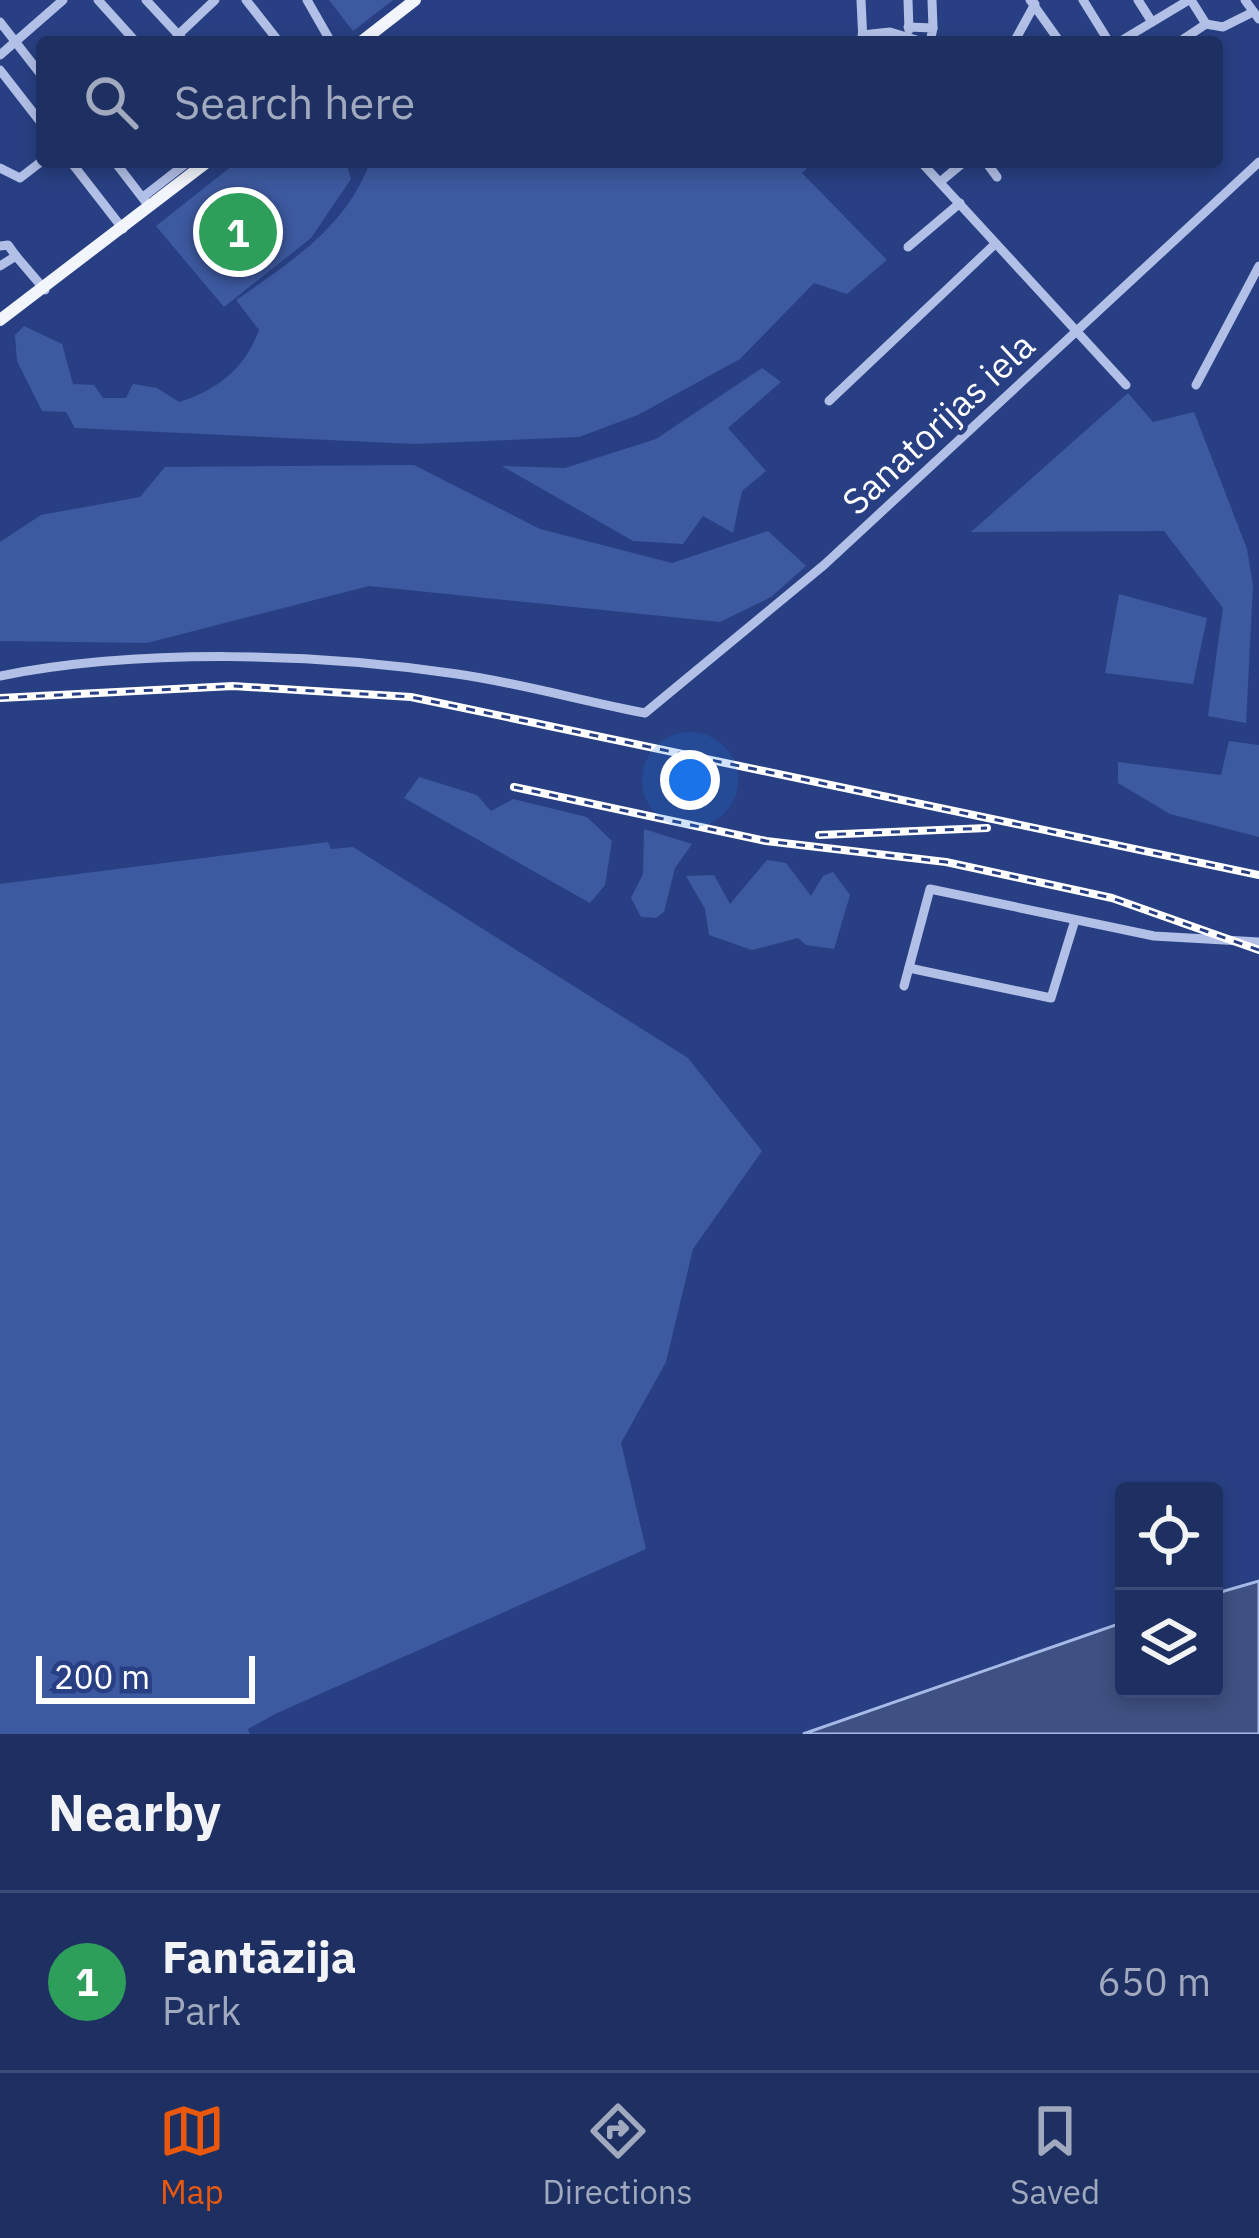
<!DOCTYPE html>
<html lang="en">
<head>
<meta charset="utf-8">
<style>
	body { margin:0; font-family:"IBM Plex Sans",sans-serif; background:#263868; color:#f1f3f6 }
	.controls { position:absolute; right:36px; bottom:36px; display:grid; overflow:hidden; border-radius:12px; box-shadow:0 6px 18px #0003 }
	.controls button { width:108px; height:108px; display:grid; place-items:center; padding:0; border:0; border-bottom:3px solid #3c4b77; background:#1e3062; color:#f1f3f6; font:60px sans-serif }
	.scale { position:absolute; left:36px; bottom:30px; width:219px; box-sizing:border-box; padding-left:12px; border:6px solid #fff; border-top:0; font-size:33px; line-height:42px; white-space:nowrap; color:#fff; -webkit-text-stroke:9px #284083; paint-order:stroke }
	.you { position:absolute; left:690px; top:780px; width:42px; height:42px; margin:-30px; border:9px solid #fff; border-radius:50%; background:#1a73e8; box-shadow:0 0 0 18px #1a73e833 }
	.badge { display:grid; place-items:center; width:78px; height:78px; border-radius:50%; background:#ea580c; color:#fff; font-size:39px; font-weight:700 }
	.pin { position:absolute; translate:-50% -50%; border:6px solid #fff; box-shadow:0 3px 12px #0006 }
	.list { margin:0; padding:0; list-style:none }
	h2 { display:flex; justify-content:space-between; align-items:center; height:156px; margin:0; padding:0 48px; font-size:51px }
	h2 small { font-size:39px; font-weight:400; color:#a1a9be }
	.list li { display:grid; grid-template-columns:78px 1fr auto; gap:36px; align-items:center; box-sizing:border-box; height:180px; padding:0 48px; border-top:3px solid #3c4b77 }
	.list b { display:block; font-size:45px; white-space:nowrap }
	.list p { margin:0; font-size:39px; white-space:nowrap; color:#a1a9be }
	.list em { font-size:39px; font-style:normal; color:#a1a9be }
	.icon { flex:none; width:66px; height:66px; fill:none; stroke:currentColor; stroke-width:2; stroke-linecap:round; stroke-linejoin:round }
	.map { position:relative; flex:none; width:1259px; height:1734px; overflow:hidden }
	.search { position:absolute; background:#1e3062; box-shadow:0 6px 18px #0003; left:36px; right:36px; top:36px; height:132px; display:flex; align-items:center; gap:30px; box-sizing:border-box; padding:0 42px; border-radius:12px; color:#a1a9be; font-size:45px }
	.sheet { height:336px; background:#1e3062 }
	nav { display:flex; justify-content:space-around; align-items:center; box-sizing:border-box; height:168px; border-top:3px solid #3c4b77; background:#1e3062; font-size:33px; color:#a1a9be }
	nav a { display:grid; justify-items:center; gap:6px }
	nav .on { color:#ea580c }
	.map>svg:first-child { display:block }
	.green { fill:#3d599f }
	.water { fill:#3f5182; stroke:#a6b9e7; stroke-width:3 }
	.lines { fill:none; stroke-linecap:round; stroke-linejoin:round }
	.minor { stroke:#b2c0e7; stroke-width:9 }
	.major { stroke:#f3f5fd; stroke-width:12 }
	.rail-casing { stroke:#fff; stroke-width:8 }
	.rail { stroke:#284083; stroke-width:3; stroke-dasharray:9; stroke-linecap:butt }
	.labels { text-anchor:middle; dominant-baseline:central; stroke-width:9; stroke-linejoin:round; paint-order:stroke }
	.street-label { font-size:36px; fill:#fff; stroke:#284083 }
</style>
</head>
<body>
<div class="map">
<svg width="1259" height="1734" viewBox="0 0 1259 1734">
	<rect width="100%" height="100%" fill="#284083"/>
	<g class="green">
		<path d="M329,0H393L353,31Z"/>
		<path d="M237,162H346L351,179L311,238L224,307L156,226Z"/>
		<path d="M370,162H813L802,173L887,260L847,294L814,283L740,359L638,415L579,437L414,444L75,428L66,412L42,411L17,361L15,335L24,326L62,344L73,384L94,385L103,398H126L133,384L157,388L179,402C218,390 245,368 259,330L236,300C292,261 346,227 370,162Z"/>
		<path d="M762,368L781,382L728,428L766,471L742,491L733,533L703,516L683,544L633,541L502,466L565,468L656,439Z"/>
		<path d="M1128,393L1153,422L1194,412L1247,549L1253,586L1246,723L1208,716L1223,608L1164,531L971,532Z"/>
		<path d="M414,465L540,529L672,563L768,531L806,566L771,597L720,622L369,586L147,643L0,641V542L41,515L140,497L165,467Z"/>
		<path d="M1119,594L1207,618L1193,684L1105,673Z"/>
		<path d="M1229,741L1259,745V837L1170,814L1118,783V762L1221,775Z"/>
		<path d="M419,777L477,795L491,811L513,799L587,817L612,841L605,885L590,903L404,798Z"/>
		<path d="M644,829L692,844L675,868L664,912L656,918L641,917L631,898L643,874Z"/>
		<path d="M328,842L331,849L353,847L688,1058L762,1151L693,1249L666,1362L621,1443L646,1549L275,1714L248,1729L250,1734H0V884Z"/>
		<path d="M767,860L786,863L811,896L823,876L833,872L850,895L834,949L806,945L798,938L752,950L709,935L705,909L686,876L714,875L730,904Z"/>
	</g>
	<path class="water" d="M1259,1581V1734H803L1124,1622V1689H1214V1594Z"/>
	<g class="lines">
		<g class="minor">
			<path d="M98,0L136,42"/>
			<path d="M146,0L185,42"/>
			<path d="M246,0L276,38L272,42"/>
			<path d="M307,0L331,42"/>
			<path d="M861,0L863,42"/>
			<path d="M908,0L909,30"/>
			<path d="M932,0L933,28"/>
			<path d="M1030,0L1060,42"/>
			<path d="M1083,0L1109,42"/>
			<path d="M1138,0L1152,22"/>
			<path d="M1191,0L1206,24L1223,27L1253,12"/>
			<path d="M1245,0L1259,19"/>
			<path d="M0,22L42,76"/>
			<path d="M908,27L933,28L930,42"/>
			<path d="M862,35L890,32L923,42"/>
			<path d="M177,36L215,0"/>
			<path d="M1014,42L1035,4"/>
			<path d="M1119,42L1189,0"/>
			<path d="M1179,42L1206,24"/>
			<path d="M0,55L63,0"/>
			<path d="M0,70L42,124"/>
			<path d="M71,162L123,229"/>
			<path d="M115,162L145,201"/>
			<path d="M921,162L1126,385"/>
			<path d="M986,162L997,177"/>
			<path d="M0,168L20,178L42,161"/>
			<path d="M940,182L964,162"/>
			<path d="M143,197L188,162"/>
			<path d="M0,246L8,245L16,256"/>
			<path d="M908,247L960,203"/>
			<path d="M0,266L16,256L45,290"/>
			<path d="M1196,385L1259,266"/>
			<path d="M829,401L995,244"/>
			<path d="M0,676C140,648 316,653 457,674C520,683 582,701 645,713L824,565L1259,162"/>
			<path d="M909,968L1051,998L1075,920"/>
			<path d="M904,986L930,889L1154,936L1259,942"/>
		</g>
		<g class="major">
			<path d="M361,42L415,0"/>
			<path d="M0,320L207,162"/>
		</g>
		<defs>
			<g id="rail">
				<path d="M0,698L233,686L411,697L1259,875"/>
				<path d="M514,787L766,841L946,862L1112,898L1259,950"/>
				<path d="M819,835L987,828"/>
			</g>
		</defs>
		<use href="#rail" class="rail-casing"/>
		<use href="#rail" class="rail"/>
	</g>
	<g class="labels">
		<g class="street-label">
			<text transform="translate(938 423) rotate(-43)">Sanatorijas iela</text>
		</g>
	</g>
</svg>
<div class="controls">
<button><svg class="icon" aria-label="locate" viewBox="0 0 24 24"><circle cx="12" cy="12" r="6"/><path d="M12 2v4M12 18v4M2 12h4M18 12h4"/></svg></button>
<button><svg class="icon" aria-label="layers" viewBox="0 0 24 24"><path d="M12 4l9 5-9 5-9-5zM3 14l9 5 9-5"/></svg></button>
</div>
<div class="scale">200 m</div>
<div class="you"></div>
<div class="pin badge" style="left:238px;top:232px;background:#2e9e5b">1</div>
<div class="search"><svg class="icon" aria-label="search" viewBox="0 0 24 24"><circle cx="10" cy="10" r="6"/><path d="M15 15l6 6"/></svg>Search here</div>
</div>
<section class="sheet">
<h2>Nearby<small></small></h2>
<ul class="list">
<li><span class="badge" style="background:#2e9e5b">1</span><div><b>Fantāzija</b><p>Park</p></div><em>650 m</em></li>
</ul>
</section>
<nav>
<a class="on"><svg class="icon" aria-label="map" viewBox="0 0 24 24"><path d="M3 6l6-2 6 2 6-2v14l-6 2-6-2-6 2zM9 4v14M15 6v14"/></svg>Map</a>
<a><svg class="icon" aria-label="directions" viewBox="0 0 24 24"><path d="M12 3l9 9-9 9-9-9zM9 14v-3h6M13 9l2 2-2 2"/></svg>Directions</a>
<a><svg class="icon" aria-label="saved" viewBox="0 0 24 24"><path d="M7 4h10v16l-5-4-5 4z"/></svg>Saved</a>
</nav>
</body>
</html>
